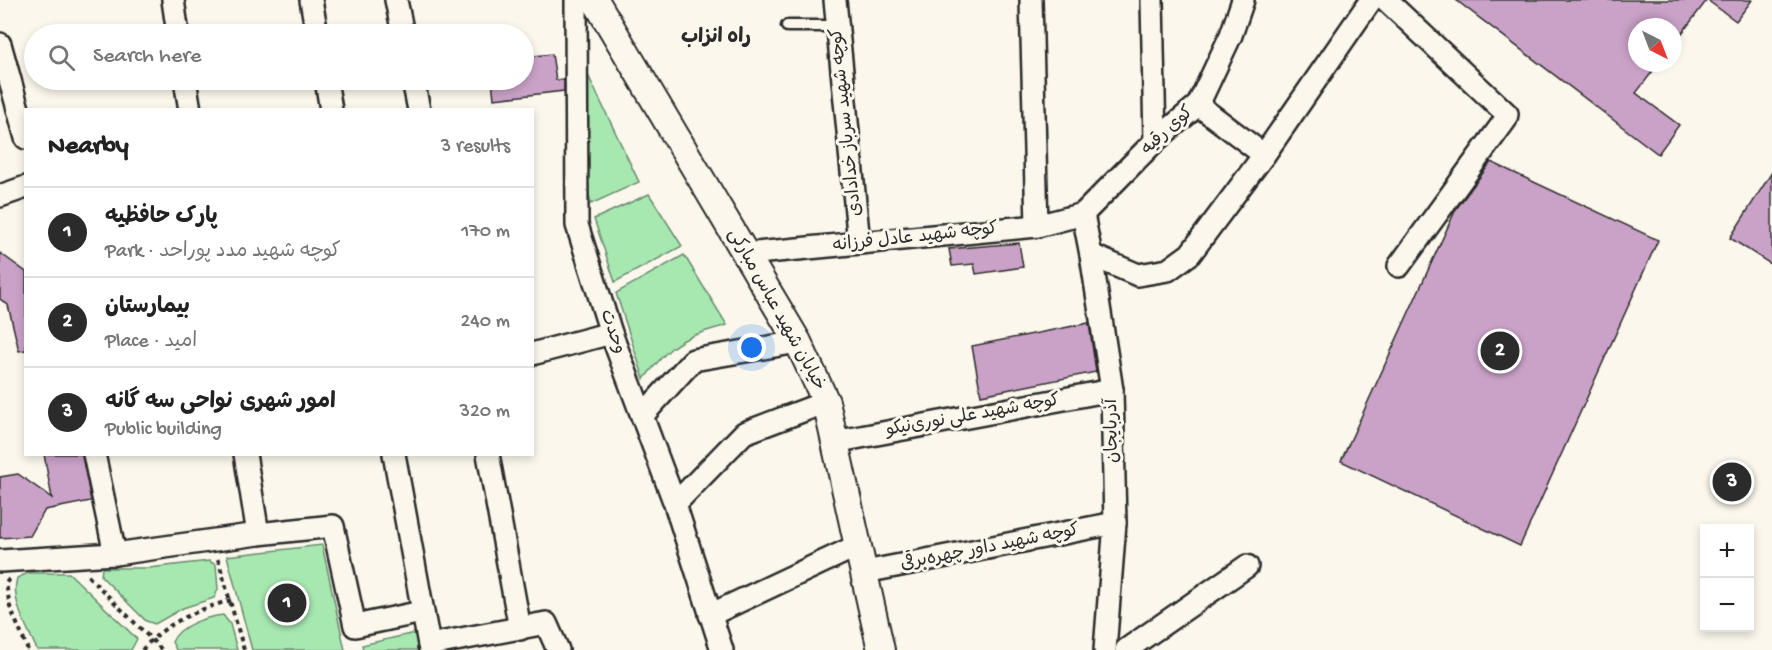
<!DOCTYPE html>
<html lang="en">
<head>
<meta charset="utf-8">
<style>
	body { margin:0; font-family:"Gochi Hand","Playpen Sans Arabic",sans-serif; background:#f2f2f2; color:#222 }
	.controls { position:absolute; right:18px; bottom:18px; display:grid; overflow:hidden; border-radius:0px; box-shadow:0 3px 9px #0003 }
	.controls button { width:54px; height:54px; display:grid; place-items:center; padding:0; border:0; border-bottom:2px solid #e0e0e0; background:#fff; color:#222; font:30px sans-serif }
	.compass { position:absolute; left:1628px; top:18px; width:54px; height:54px; border-radius:50%; background:#fff; box-shadow:0 3px 9px #0003; rotate:138deg }
	.you { position:absolute; left:752px; top:348px; width:21px; height:21px; margin:-15px; border:4px solid #fff; border-radius:50%; background:#1a73e8; box-shadow:0 0 0 9px #1a73e833 }
	.badge { display:grid; place-items:center; width:39px; height:39px; border-radius:50%; background:#2b2b2b; color:#fff; font-size:20px; font-weight:700 }
	.pin { position:absolute; translate:-50% -50%; border:3px solid #fff; box-shadow:0 2px 6px #0006 }
	.list { margin:0; padding:0; list-style:none }
	h2 { display:flex; justify-content:space-between; align-items:center; height:78px; margin:0; padding:0 24px; font-size:26px }
	h2 small { font-size:20px; font-weight:400; color:#767676 }
	.list li { display:grid; grid-template-columns:39px 1fr auto; gap:18px; align-items:center; box-sizing:border-box; height:90px; padding:0 24px; border-top:2px solid #e0e0e0 }
	.list b { display:block; font-size:22px; white-space:nowrap }
	.list p { margin:0; font-size:20px; white-space:nowrap; color:#767676 }
	.list em { font-size:20px; font-style:normal; color:#767676 }
	.icon { flex:none; width:33px; height:33px; fill:none; stroke:currentColor; stroke-width:2; stroke-linecap:round; stroke-linejoin:round }
	.map { position:relative; flex:none; width:1772px; height:650px; overflow:hidden }
	.search { position:absolute; background:#fff; box-shadow:0 3px 9px #0003; left:24px; top:24px; width:510px; height:66px; display:flex; align-items:center; gap:15px; box-sizing:border-box; padding:0 21px; border-radius:33px; color:#767676; font-size:22px }
	.panel { position:absolute; background:#fff; box-shadow:0 3px 9px #0003; left:24px; top:108px; width:510px; height:348px; border-radius:0px }
	.map>svg:first-child { display:block }
	.green { fill:#a7e8b1; stroke:#698a6e; stroke-width:1.5 }
	.building { fill:#caa2c8; stroke:#2b2b2b; stroke-width:1.5 }
	.lines { fill:none; stroke-linecap:round; stroke-linejoin:round }
	.service-casing { stroke:#2b2b2b; stroke-width:15 }
	.minor-casing { stroke:#2b2b2b; stroke-width:26 }
	.tertiary-casing { stroke:#2b2b2b; stroke-width:30 }
	.path { stroke:#2b2b2b; stroke-width:4; stroke-dasharray:4.5 4.5; stroke-linecap:butt }
	.service { stroke:#fbf7ec; stroke-width:10 }
	.minor { stroke:#fbf7ec; stroke-width:21 }
	.tertiary { stroke:#fbf7ec; stroke-width:26 }
	.labels { text-anchor:middle; dominant-baseline:central; stroke-width:6; stroke-linejoin:round; paint-order:stroke }
	.street-label { font-size:18px; fill:#2b2b2b; stroke:#fbf7ec }
	.neighbourhood-label { font-size:20px; font-weight:bold; fill:#2b2b2b; stroke:#fbf7ec }
</style>
</head>
<body>
<div class="map">
<svg width="1772" height="650" viewBox="0 0 1772 650">
	<rect width="100%" height="100%" fill="#fbf7ec"/>
	<filter id="ink" filterUnits="userSpaceOnUse"><feTurbulence type="fractalNoise" baseFrequency=".0167" numOctaves="2"/><feDisplacementMap in="SourceGraphic" scale="12" xChannelSelector="R" yChannelSelector="G"/><feConvolveMatrix kernelMatrix="1 2 1 2 8 2 1 2 1" color-interpolation-filters="sRGB"/></filter>
	<g filter="url(#ink)">
		<g class="green">
			<path d="M586,74L588,75L639,182L591,204L587,184Z"/>
			<path d="M649,194L682,246L615,282L594,219Z"/>
			<path d="M684,255L727,325C705,331 682,337 666,353C658,361 651,370 644,379L616,293Z"/>
			<path d="M322,545L345,650H252L227,556Z"/>
			<path d="M209,561L216,565L218,589L214,598L183,608L155,624L146,621L101,576L102,568H149Z"/>
			<path d="M28,573H69L137,639L131,650H37C28,628 10,601 17,578Z"/>
			<path d="M223,615L230,624L237,650H176L172,642C179,625 206,617 223,615Z"/>
			<path d="M415,633L419,650H363L362,645Z"/>
		</g>
		<g class="building">
			<path d="M1456,0H1752L1736,21L1707,0L1673,45V27H1637V63H1659L1636,93L1679,125L1658,154Z"/>
			<path d="M552,54L556,80H564V91L494,99L492,80H524V57Z"/>
			<path d="M1491,162L1658,240L1520,546L1341,461L1456,209Z"/>
			<path d="M1772,172V265L1730,238Z"/>
			<path d="M1019,243L1023,267L976,274L974,264L952,266L949,249Z"/>
			<path d="M0,253L26,272V350L19,351L8,305L0,299Z"/>
			<path d="M1089,323L1096,372L981,395L972,346Z"/>
			<path d="M44,454H82L91,501L45,510L30,536L0,538V477L18,474L52,498Z"/>
		</g>
		<g class="lines">
			<defs>
				<path id="service" d="M787,26H837"/>
				<g id="minor">
					<path d="M173,0L178,34"/>
					<path d="M311,0L317,34"/>
					<path d="M396,0L403,34"/>
					<path d="M576,0L577,225L611,333L675,504L722,650"/>
					<path d="M835,0L859,243"/>
					<path d="M1031,0L1037,226"/>
					<path d="M1152,0L1155,141"/>
					<path d="M1386,0L1507,114L1506,119L1399,266"/>
					<path d="M0,44L26,138"/>
					<path d="M185,80L190,110"/>
					<path d="M326,80L331,110"/>
					<path d="M413,80L419,110"/>
					<path d="M1198,105L1264,155"/>
					<path d="M0,196L26,187"/>
					<path d="M1083,214L1091,255L1112,390L1115,523L1105,650"/>
					<path d="M1083,214L1155,141L1198,105L1231,35L1243,0"/>
					<path d="M746,254L1037,226L1083,214"/>
					<path d="M1091,255L1138,275L1168,270L1190,254L1264,155L1371,0"/>
					<path d="M532,354L611,333"/>
					<path d="M642,416L693,360L798,342"/>
					<path d="M834,442L1112,390"/>
					<path d="M94,454L115,554"/>
					<path d="M245,454L258,534"/>
					<path d="M394,454L430,650"/>
					<path d="M488,454L520,629"/>
					<path d="M675,504L744,433L826,402"/>
					<path d="M0,561L115,554L258,534L333,526L355,626L422,612"/>
					<path d="M865,572L1115,523"/>
					<path d="M710,615L859,545"/>
					<path d="M429,645L546,623L558,650"/>
					<path d="M1126,650L1247,566"/>
				</g>
				<path id="tertiary" d="M595,0L798,342L826,402L881,650"/>
			</defs>
			<use href="#service" class="service-casing"/>
			<use href="#minor" class="minor-casing"/>
			<use href="#tertiary" class="tertiary-casing"/>
			<g class="path">
				<path d="M218,559L244,650"/>
				<path d="M88,576L162,650"/>
				<path d="M9,579L6,583L10,607L28,650"/>
				<path d="M142,650C165,623 197,610 231,600"/>
			</g>
			<use href="#service" class="service"/>
			<use href="#minor" class="minor"/>
			<use href="#tertiary" class="tertiary"/>
		</g>
	</g>
	<g class="labels">
		<g class="street-label">
			<text transform="translate(847 122) rotate(-96)">کوچه شهید سرباز خدادادی</text>
			<text transform="translate(1168 131) rotate(-42)">کوی رقیه</text>
			<text transform="translate(915 238) rotate(-6)">کوچه شهید عادل فرزانه</text>
			<text transform="translate(776 310) rotate(61)">خیابان شهید عباس مبارکی</text>
			<text transform="translate(612 332) rotate(71)">وحدت</text>
			<text transform="translate(973 416) rotate(-10)">کوچه شهید علی نوری‌نیکو</text>
			<text transform="translate(1113 431) rotate(-91)">آذربایجان</text>
			<text transform="translate(990 548) rotate(-11)">کوچه شهید داور چهره‌برقی</text>
		</g>
		<g class="neighbourhood-label">
			<text x="716" y="38">راه انزاب</text>
		</g>
	</g>
</svg>
<div class="controls">
<button>+</button>
<button>−</button>
</div>
<svg class="compass" viewBox="-18 -18 36 36"><path d="M0-13l5 13h-10z" fill="#e53935"/><path d="M0 13l5-13h-10z" fill="#767676"/></svg>
<div class="you"></div>
<div class="pin badge" style="left:287px;top:603px">1</div>
<div class="pin badge" style="left:1500px;top:351px">2</div>
<div class="pin badge" style="left:1732px;top:482px">3</div>
<div class="search"><svg class="icon" aria-label="search" viewBox="0 0 24 24"><circle cx="10" cy="10" r="6"/><path d="M15 15l6 6"/></svg>Search here</div>
<section class="panel">
<h2>Nearby<small>3 results</small></h2>
<ul class="list">
<li><span class="badge">1</span><div><b>پارک حافظیه</b><p>Park · کوچه شهید مدد پوراحد</p></div><em>170 m</em></li>
<li><span class="badge">2</span><div><b>بیمارستان</b><p>Place · امید</p></div><em>240 m</em></li>
<li><span class="badge">3</span><div><b>امور شهری نواحی سه گانه</b><p>Public building</p></div><em>320 m</em></li>
</ul>
</section>
</div>
</body>
</html>
